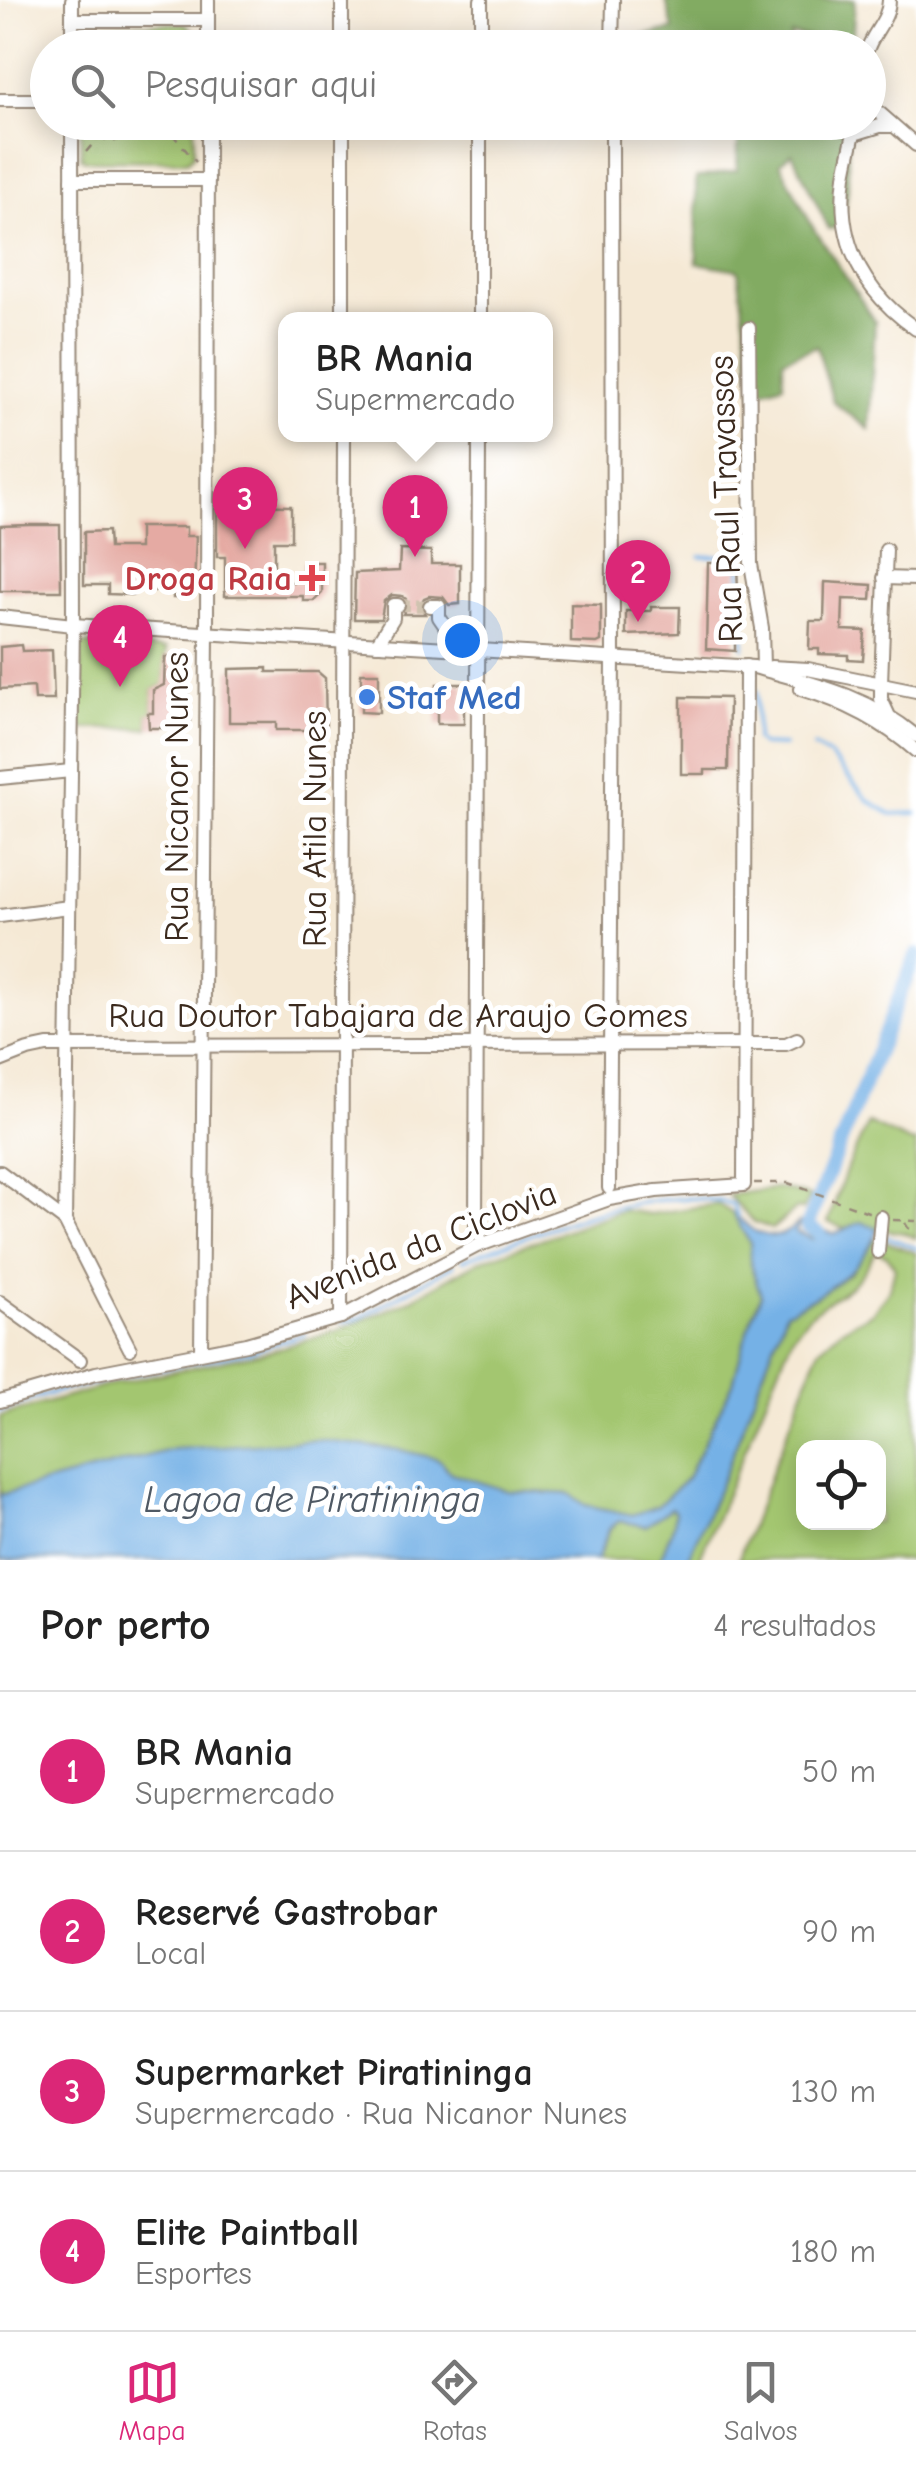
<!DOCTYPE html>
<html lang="pt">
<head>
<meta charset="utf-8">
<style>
	body { margin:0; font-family:"Comic Neue",sans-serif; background:#f6f6f6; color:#222 }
	.controls { position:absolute; right:30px; bottom:30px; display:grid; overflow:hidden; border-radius:20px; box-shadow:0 5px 25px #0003 }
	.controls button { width:90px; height:90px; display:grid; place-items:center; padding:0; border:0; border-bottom:2px solid #e0e0e0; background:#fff; color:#222; font:50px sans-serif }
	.you { position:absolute; left:462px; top:640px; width:35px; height:35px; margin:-25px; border:8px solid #fff; border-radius:50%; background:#1a73e8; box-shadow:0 0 0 15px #1a73e833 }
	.badge { display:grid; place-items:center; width:65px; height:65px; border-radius:50%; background:#db2777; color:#fff; font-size:32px; font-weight:700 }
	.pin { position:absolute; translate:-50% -82px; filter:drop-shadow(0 2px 5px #0008) }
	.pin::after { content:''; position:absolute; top:52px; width:35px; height:30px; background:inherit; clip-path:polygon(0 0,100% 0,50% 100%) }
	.popup { position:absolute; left:278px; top:312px; width:275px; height:130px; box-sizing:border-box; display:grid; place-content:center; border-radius:20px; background:#fff; filter:drop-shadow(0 2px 8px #0005); font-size:32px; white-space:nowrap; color:#767676 }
	.popup b { font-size:38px; color:#222 }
	.popup::after { content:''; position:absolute; left:50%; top:100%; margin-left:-20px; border:20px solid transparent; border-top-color:#fff }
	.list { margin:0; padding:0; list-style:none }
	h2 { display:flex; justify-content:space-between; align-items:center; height:130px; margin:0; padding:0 40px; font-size:42px }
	h2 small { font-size:32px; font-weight:400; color:#767676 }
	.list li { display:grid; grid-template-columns:65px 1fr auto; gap:30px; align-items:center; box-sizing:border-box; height:160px; padding:0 40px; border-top:2px solid #e0e0e0 }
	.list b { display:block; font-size:38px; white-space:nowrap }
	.list p { margin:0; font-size:32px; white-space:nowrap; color:#767676 }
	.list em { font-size:32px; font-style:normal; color:#767676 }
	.icon { flex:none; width:55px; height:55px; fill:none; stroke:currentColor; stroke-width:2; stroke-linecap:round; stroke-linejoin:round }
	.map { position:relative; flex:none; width:916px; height:1560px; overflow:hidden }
	.search { position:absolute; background:#fff; box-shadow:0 5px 25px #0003; left:30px; right:30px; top:30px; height:110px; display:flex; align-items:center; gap:25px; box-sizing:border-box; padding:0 35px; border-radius:55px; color:#767676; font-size:38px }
	.sheet { height:770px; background:#fff }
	nav { display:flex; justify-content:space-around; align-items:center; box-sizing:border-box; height:140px; border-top:2px solid #e0e0e0; background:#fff; font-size:28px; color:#767676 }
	nav a { display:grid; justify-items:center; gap:5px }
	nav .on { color:#db2777 }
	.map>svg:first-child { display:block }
	.green { fill:#a3c66f; stroke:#6f7846; stroke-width:2.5; fill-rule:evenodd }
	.forest { fill:#82ab62; stroke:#5e6a40; stroke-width:2.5 }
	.water { fill:#75b1e6; stroke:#586e82; stroke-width:2.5 }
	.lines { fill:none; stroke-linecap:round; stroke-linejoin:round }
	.stream { stroke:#75b1e6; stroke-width:4 }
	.canal { stroke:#75b1e6; stroke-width:14 }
	.building { fill:#e5aaa3 }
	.minor-tunnel { stroke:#d0c3b0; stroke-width:12; stroke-dasharray:12 6; stroke-linecap:butt }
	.minor-casing { stroke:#988a7a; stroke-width:16 }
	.path { stroke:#988a7a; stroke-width:2.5; stroke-dasharray:8 8; stroke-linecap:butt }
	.minor { stroke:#fff; stroke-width:12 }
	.health-dot { fill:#e0444e; stroke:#fff; stroke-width:4 }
	.shop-dot { fill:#3f7fe0; stroke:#fff; stroke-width:4 }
	.labels { text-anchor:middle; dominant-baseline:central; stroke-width:10; stroke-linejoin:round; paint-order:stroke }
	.street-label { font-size:35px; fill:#3b2a1e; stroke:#fff }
	.health-label { font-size:35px; font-weight:bold; fill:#be3a42; stroke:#fff; text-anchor:end }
	.shop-label { font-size:35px; font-weight:bold; fill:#366cbe; stroke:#fff; text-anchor:start }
	.water-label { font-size:38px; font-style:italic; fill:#4f5964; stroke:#fff }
</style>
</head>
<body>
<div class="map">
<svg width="916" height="1560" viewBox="0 0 916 1560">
	<rect width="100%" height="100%" fill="#fff"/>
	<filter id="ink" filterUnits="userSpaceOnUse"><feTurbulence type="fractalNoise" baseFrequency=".01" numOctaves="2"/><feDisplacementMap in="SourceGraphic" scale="20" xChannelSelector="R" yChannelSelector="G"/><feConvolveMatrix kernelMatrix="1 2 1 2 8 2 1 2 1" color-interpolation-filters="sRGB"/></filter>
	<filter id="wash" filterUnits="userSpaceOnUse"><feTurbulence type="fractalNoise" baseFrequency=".0048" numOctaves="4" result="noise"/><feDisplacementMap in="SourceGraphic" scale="40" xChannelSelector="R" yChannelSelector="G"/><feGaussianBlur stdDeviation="2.25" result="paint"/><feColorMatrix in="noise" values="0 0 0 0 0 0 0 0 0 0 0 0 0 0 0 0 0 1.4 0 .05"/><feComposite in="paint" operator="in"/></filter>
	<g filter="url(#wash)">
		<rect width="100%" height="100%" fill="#f5e9d5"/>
		<g class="green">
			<path d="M185,23L193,30V47L81,48L82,31L88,26Z"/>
			<path d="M81,123H194V154L188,161L85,160L81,158Z"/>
			<path d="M81,644L166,649L164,685L153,690V713L148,714L149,728L80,729Z"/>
			<path d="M868,1123L912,1143L916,1142V1238L904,1233L853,1225L845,1229L828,1222L848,1165Z"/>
			<path d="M779,1188L810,1196L803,1210L796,1209L772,1229L754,1222L728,1195Z"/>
			<path d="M718,1204L733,1214L750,1243L751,1266L761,1294L747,1332L733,1383L687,1478L658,1506L632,1515L585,1505L570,1494L508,1491L451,1473L438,1459L174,1449L0,1495V1416L116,1383L270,1351L341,1329L406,1302L479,1261L623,1210L650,1214Z"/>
			<path d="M879,1239L916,1253V1560H738L819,1349L842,1329L873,1312L890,1289L895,1268L887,1256L878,1252L874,1253C855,1294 837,1291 809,1316C803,1322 798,1329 793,1335L699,1560H687L724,1476L786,1312L812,1299L850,1273L875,1240ZM804,1448H878V1522H804Z"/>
			<path d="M671,1508L675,1512L674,1524L660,1560H597L610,1529L619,1521L646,1526Z"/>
		</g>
		<g class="forest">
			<path d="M666,0H855L852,44L791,35V47H634L635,37L673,30Z"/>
			<path d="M739,123H800L807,130L848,129V189L843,227L829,229L792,153L780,163L811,224L875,321L869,429L833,402L817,346L783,359V384L753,393L738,270L697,263L696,178L737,170Z"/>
		</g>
		<path class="water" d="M733,1214C742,1218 745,1225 753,1230C774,1241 784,1236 800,1222L796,1232L813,1239L825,1231L834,1234L861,1222L878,1228C865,1270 823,1294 786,1312L724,1476L687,1560H660L674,1524L675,1512L671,1508L646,1526L619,1521L609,1529L597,1560H0V1495L174,1449L318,1440L400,1450L438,1459L451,1473L508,1491L570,1494L585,1505L632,1515L658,1506L687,1478L733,1383L747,1332L761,1295L751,1266L750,1243Z"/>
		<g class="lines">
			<g class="stream">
				<path d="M700,556H736L741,563L744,648"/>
				<path d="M757,691L756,740L761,745L784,746"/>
				<path d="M814,747L830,756L868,800L891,814L916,813"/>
				<path d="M882,1235L916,1248"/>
				<path d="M463,1260C537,1233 653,1181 732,1204L738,1216"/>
				<path d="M343,1322L361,1317L454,1265"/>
				<path d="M0,1410L51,1393L130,1374L249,1351L305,1334"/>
			</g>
			<path class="canal" d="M820,1234L807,1226L916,955"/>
		</g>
		<g id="blocks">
			<g class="building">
				<path d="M217,505L291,506V541H274V582H303V562H322V593L314,601H303V596H225V557H217Z"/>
				<path d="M30,525H60L61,591H0V526Z"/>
				<path d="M139,527H186V536H196L194,590L186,598H173V591H133V595L108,594V585H84V532L108,531L109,548H139Z"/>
				<path d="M400,550L431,551V564H460V604L449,605L443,597L429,596L424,598L420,605L425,614H403L408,606L406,599L402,596L392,595L384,601L381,619H354L355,573L399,571Z"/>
				<path d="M708,563H737L739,624H735V651L706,649Z"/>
				<path d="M825,582L872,585L871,600L843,599L842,630L865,631L863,660L848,659V655L819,654V649H809L810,621H824Z"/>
				<path d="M571,604L601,605V641L597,643L571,642Z"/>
				<path d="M651,607H680L679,633L626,635V611H651Z"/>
				<path d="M21,645L22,651L52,650L54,700H35L34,687L0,689V647Z"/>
				<path d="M165,657H179L186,663L190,721L167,722V728H149L148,713H153V690L164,685Z"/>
				<path d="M267,668V672H318L325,678L326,730H276V722H229V669Z"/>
				<path d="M361,673H379V713L361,712Z"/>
				<rect x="437" y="684" width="27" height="40"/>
				<path d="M681,697L729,698L728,770H705V774H681Z"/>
			</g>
		</g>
	</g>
	<g filter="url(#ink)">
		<use href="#blocks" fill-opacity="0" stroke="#988a7a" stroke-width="2.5"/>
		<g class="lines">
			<path class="minor-tunnel" d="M398,605L430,606"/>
			<defs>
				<g id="minor">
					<path d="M72,0V48"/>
					<path d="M208,0V48"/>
					<path d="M342,0V48"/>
					<path d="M72,20H208"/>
					<path d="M481,48V0"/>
					<path d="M612,48L613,0"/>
					<path d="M868,48C874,31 889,19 889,0"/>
					<path d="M0,100H48"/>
					<path d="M868,103L916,145"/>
					<path d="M72,122L73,625L65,1221L130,1349"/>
					<path d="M343,122V320"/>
					<path d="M856,122C853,140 848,158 845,176C836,242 863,292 916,329"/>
					<path d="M854,134L880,126H893"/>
					<path d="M72,180H208"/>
					<path d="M480,320V122"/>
					<path d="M749,328L751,564L762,628L763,667"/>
					<path d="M886,550L881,683V699L888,714"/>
					<path d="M884,578L916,579"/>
					<path d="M430,606H439V617L461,649"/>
					<path d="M0,617L73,625L754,667C814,684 867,695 916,736"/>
					<path d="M377,644L393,618V605H398"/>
					<path d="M771,667L808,669L916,691"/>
					<path d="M801,689C845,702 882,721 916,751"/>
					<path d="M0,778L71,771"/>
					<path d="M0,916L69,907"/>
					<path d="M0,1061L28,1050L47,1046L786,1044L797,1039"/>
					<path d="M0,1172L65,1221"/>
					<path d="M609,1188L613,658L612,122"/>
					<path d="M476,1230L479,434"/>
					<path d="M878,1252L881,1217"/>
					<path d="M0,1302L80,1360"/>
					<path d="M341,1317L344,434"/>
					<path d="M201,1352L207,633L208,122"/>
					<path d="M0,1401L96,1373L246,1344L341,1317L477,1246L609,1199L656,1191L744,1185L746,666"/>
				</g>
			</defs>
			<use href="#minor" class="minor-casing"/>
			<g class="path">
				<path d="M85,34L97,48"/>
				<path d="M93,122L99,137L112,142L126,137L131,122"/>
				<path d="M162,122L196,162"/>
				<path d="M86,152L97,139"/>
				<path d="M754,1183H788L871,1213"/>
				<path d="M893,1220L916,1221"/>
				<path d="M905,1223L908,1228L916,1232"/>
			</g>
			<use href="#minor" class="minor"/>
		</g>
	</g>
	<path class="health-dot" d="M307 563h10v10h10v10h-10v10h-10v-10h-10v-10h10z"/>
	<circle class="shop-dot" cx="367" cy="697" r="10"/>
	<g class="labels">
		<g class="street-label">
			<text transform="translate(726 499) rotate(-92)">Rua Raul Travassos</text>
			<text transform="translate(176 797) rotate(-90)">Rua Nicanor Nunes</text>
			<text transform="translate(314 829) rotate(-90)">Rua Atila Nunes</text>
			<text x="398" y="1015">Rua Doutor Tabajara de Araujo Gomes</text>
			<text transform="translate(421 1245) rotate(-22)">Avenida da Ciclovia</text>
		</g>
		<g class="health-label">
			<text x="292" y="578">Droga Raia</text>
		</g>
		<g class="shop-label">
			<text x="387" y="697">Staf Med</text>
		</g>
		<g class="water-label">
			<text x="312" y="1500">Lagoa de Piratininga</text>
		</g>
	</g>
</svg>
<div class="controls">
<button><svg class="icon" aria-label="locate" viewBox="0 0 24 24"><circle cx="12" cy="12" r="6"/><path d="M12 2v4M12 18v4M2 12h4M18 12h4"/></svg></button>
</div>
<div class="you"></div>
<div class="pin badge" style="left:415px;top:557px">1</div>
<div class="popup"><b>BR Mania</b>Supermercado</div>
<div class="pin badge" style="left:638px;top:622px">2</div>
<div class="pin badge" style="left:245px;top:549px">3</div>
<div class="pin badge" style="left:120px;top:687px">4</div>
<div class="search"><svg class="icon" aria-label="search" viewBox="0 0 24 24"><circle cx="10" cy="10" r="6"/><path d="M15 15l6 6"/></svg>Pesquisar aqui</div>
</div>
<section class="sheet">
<h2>Por perto<small>4 resultados</small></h2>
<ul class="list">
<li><span class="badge">1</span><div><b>BR Mania</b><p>Supermercado</p></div><em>50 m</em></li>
<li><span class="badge">2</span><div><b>Reservé Gastrobar</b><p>Local</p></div><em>90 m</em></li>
<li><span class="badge">3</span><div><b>Supermarket Piratininga</b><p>Supermercado · Rua Nicanor Nunes</p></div><em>130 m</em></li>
<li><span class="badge">4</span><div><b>Elite Paintball</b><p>Esportes</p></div><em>180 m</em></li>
</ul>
</section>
<nav>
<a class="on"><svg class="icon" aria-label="map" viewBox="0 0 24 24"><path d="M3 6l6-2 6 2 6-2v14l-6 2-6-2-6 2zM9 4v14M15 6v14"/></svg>Mapa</a>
<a><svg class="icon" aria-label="directions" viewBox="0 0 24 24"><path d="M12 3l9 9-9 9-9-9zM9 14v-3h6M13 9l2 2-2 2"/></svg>Rotas</a>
<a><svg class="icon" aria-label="saved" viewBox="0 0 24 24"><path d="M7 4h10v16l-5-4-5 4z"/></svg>Salvos</a>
</nav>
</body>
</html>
